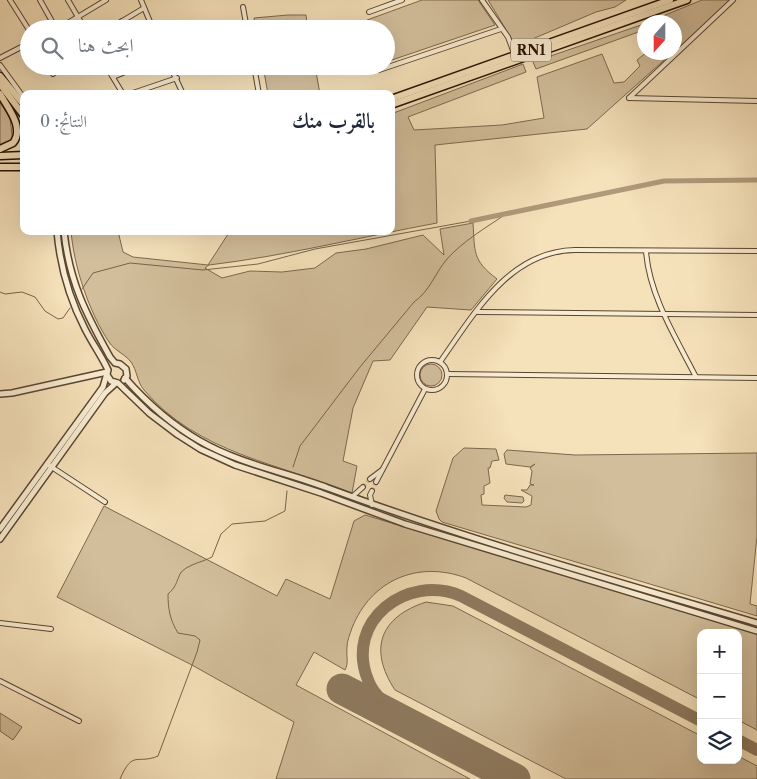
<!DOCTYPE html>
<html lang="ar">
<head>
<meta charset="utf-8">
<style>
	body { margin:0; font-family:"Libre Caslon Text",Amiri,serif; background:#f6f6f7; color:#1f2937; direction:rtl }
	.controls { position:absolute; right:15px; bottom:15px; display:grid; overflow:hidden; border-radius:10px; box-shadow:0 5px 20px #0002 }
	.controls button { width:45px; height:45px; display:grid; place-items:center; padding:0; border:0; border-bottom:1px solid #e0e1e3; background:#fff; color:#1f2937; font:25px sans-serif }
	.compass { position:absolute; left:637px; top:15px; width:45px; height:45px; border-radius:50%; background:#fff; box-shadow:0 5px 20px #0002; rotate:201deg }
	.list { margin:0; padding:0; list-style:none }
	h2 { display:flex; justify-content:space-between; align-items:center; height:65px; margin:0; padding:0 20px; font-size:21px }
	h2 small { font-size:16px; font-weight:400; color:#747a83 }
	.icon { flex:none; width:28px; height:28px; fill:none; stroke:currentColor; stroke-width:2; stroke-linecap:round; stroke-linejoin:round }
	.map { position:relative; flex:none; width:757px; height:779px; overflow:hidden; direction:ltr }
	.search { position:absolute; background:#fff; box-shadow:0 5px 20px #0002; left:20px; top:20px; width:375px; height:55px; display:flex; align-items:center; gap:12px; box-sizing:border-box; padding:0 18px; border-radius:28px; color:#747a83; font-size:19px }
	.panel { position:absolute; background:#fff; box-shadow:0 5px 20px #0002; left:20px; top:90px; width:375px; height:145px; border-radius:10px; direction:rtl }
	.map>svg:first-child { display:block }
	.green { fill:#d2be9b; stroke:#7c684e }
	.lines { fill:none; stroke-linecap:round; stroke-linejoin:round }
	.stream { stroke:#79634b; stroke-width:1 }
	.canal { stroke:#af9a7b; stroke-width:5 }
	.taxiway { stroke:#8e795e; stroke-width:12 }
	.runway { stroke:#8e795e; stroke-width:31 }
	.minor-tunnel { stroke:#d6c29e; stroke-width:4; stroke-dasharray:4 2; stroke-linecap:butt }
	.minor-casing { stroke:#5a4530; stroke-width:6 }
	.tertiary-casing { stroke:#5a4530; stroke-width:8 }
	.trunk-casing { stroke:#271102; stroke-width:9 }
	.minor { stroke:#f8ecd2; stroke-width:4 }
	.tertiary { stroke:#f8ecd2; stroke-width:5 }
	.trunk { stroke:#f5e1ba; stroke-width:6 }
	.labels { text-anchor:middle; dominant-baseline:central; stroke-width:5; stroke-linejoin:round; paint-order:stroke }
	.shield { fill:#f8ecd2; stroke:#665340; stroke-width:1 }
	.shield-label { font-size:14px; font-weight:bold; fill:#271102 }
</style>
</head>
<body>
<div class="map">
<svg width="757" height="779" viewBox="0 0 757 779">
	<rect width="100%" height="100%" fill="#f5e1ba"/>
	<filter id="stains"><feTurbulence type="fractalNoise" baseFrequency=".004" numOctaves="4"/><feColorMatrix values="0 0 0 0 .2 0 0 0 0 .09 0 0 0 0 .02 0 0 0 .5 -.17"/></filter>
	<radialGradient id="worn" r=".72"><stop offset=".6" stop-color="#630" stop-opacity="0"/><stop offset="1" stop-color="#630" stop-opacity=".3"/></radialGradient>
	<g class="green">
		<path d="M422,0H478L495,25L386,62V29H368L367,20Z"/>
		<path d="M488,0H626L615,7L596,12L516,46Z"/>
		<path d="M702,0H734L675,51L674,22H648Z"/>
		<path d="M288,15H306L308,29H256L254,18Z"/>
		<path d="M644,24V30L536,69L533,62Z"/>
		<path d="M647,52L672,53L587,129L435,145L437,223C361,237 285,256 209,265L205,268L222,278L250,271L282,272L315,268L336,253L366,249L423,235L444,255L440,229L473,223C475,252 472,260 497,279L471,310L427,307L390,360L373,361L353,408L343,461L357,466L352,493C280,464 197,453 144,390C137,382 137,370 131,362C125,354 115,351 109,342C89,312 74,267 71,231H118L123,252L133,257L208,265L230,231H391V114L523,64L526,72L408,117L414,130L502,125L544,118L537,77L602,54L614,83L624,82L640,66L637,60Z"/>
		<path d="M263,66H315L320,94H268Z"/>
		<path d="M0,102L10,118L13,143L0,145Z"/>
		<circle cx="431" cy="375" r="11"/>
		<path d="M464,448L496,449L499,460L492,461L490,468H488L490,483L484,486V494L481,495L482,505L526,507L531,505L532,496L521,490H527L530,485H534L530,484L532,471L530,468L535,464L530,467L506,464L504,454L507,450L575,455L757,453V536L750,604L757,606V616L442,522L439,519L436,511L453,458Z"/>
		<path d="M505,495L523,497L524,501L522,503L507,502L504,498Z"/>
		<path d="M104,506L277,596L286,579L330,599L354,521L365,515L757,634V730L738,720V633H701V700L466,578C418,560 371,580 352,628C350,634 347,641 347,647C346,655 349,663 345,670L314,652L296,685L470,779H276L294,722L190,664L57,597Z"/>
		<path d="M426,602L453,606L701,736V760H738V756L757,766V779H566L395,690C368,649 380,617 426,602Z"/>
		<path d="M0,713L22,727L13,740L0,731Z"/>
	</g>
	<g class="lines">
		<g class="stream">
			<path d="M82,289L93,273L130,263L203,270L258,264L315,249L471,221"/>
			<path d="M0,292L5,294L22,292L35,297L45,311L58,319L63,318L70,308"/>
			<path d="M293,467L300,446L360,367L414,302C430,291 435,273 447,259C463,241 487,227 506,214"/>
			<path d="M120,779C133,749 137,765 158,756L197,652L200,640L195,636L178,633C170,620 168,609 168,594C176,587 176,583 180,574C185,565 203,562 212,557L221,534L232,524L265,521L285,511L287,491"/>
		</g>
		<path class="canal" d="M471,221L664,181L757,180"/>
		<g class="taxiway">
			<path d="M414,726C398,713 375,700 368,680C344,621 407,573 461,596L701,721"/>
			<path d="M738,740L757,750"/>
		</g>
		<path class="runway" d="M342,689L515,779"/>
		<g class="minor-tunnel">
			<path d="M363,487L370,479"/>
			<path d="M372,491L376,482"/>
		</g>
		<defs>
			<g id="minor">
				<path d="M10,0L29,30"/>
				<path d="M40,0L54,25L53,29"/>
				<path d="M68,0L85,29"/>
				<path d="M141,0L153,29"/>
				<path d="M482,0L508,37L515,56"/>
				<path d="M243,7L247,29"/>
				<path d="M369,12L402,0"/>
				<path d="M122,21L126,29"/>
				<path d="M66,24L106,0"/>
				<path d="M109,29L144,8"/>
				<path d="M0,58L29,43"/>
				<path d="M0,65L24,98"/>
				<path d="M48,66L53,74"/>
				<path d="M106,66L123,94"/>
				<path d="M170,66L183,94"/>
				<path d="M254,66L259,94"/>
				<path d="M379,70L501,29"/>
				<path d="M113,77L140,66"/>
				<path d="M130,94L177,78"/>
				<path d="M629,98L733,0"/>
				<path d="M629,98L757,101"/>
				<path d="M646,251C649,295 676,338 696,377"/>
				<path d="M477,312L757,315"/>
				<circle cx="432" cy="375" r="15"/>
				<path d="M440,362C474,314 509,251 575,250L757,251"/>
				<path d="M447,374L757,378"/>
				<path d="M47,464L105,502"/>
				<path d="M370,479L382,470"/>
				<path d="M376,482L425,389"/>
				<path d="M372,491L370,495L372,505"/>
				<path d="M352,497L363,487"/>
				<path d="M0,623L51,629"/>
				<path d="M0,681L79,721"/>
			</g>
			<g id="tertiary">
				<path d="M64,231C69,281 86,314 110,357L115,363L120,364L126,369L127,376L124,380"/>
				<path d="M107,375L111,381L118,383L149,413L178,435L200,449L235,465L321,493L405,524L757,631"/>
				<path d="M125,378C147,403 172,425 200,441C240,464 286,472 328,488C469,540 613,580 757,623"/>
				<path d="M0,394L12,393L107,372"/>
				<path d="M0,529L103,387L108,370C101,355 92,343 85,329C69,298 60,266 57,231"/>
				<path d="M0,539L105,393L116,383"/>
			</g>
			<g id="trunk">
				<path d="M0,76L24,105"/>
				<path d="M0,84L24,116"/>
				<path d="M0,94C8,108 25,128 13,143L0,149"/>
				<path d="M391,99L670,0"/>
				<path d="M391,105L687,0"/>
				<path d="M0,156L24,155"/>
				<path d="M0,167H24"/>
			</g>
		</defs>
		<use href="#minor" class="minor-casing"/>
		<use href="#tertiary" class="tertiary-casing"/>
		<use href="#trunk" class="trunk-casing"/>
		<use href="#minor" class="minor"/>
		<use href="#tertiary" class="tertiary"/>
		<use href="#trunk" class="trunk"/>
	</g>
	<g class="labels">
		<rect class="shield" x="511" y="38.5" width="40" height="23" rx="4"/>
		<g class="shield-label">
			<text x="531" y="50">RN1</text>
		</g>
	</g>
	<rect width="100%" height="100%" filter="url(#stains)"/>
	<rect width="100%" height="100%" fill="url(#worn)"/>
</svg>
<div class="controls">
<button>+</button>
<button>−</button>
<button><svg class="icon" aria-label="layers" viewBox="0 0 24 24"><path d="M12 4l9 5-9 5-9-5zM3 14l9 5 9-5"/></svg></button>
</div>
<svg class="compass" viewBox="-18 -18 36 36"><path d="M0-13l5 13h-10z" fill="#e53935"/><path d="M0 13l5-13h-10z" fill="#747a83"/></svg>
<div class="search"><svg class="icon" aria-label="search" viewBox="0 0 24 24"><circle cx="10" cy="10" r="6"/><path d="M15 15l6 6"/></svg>ابحث هنا</div>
<section class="panel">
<h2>بالقرب منك<small>النتائج: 0</small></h2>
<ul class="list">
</ul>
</section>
</div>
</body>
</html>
